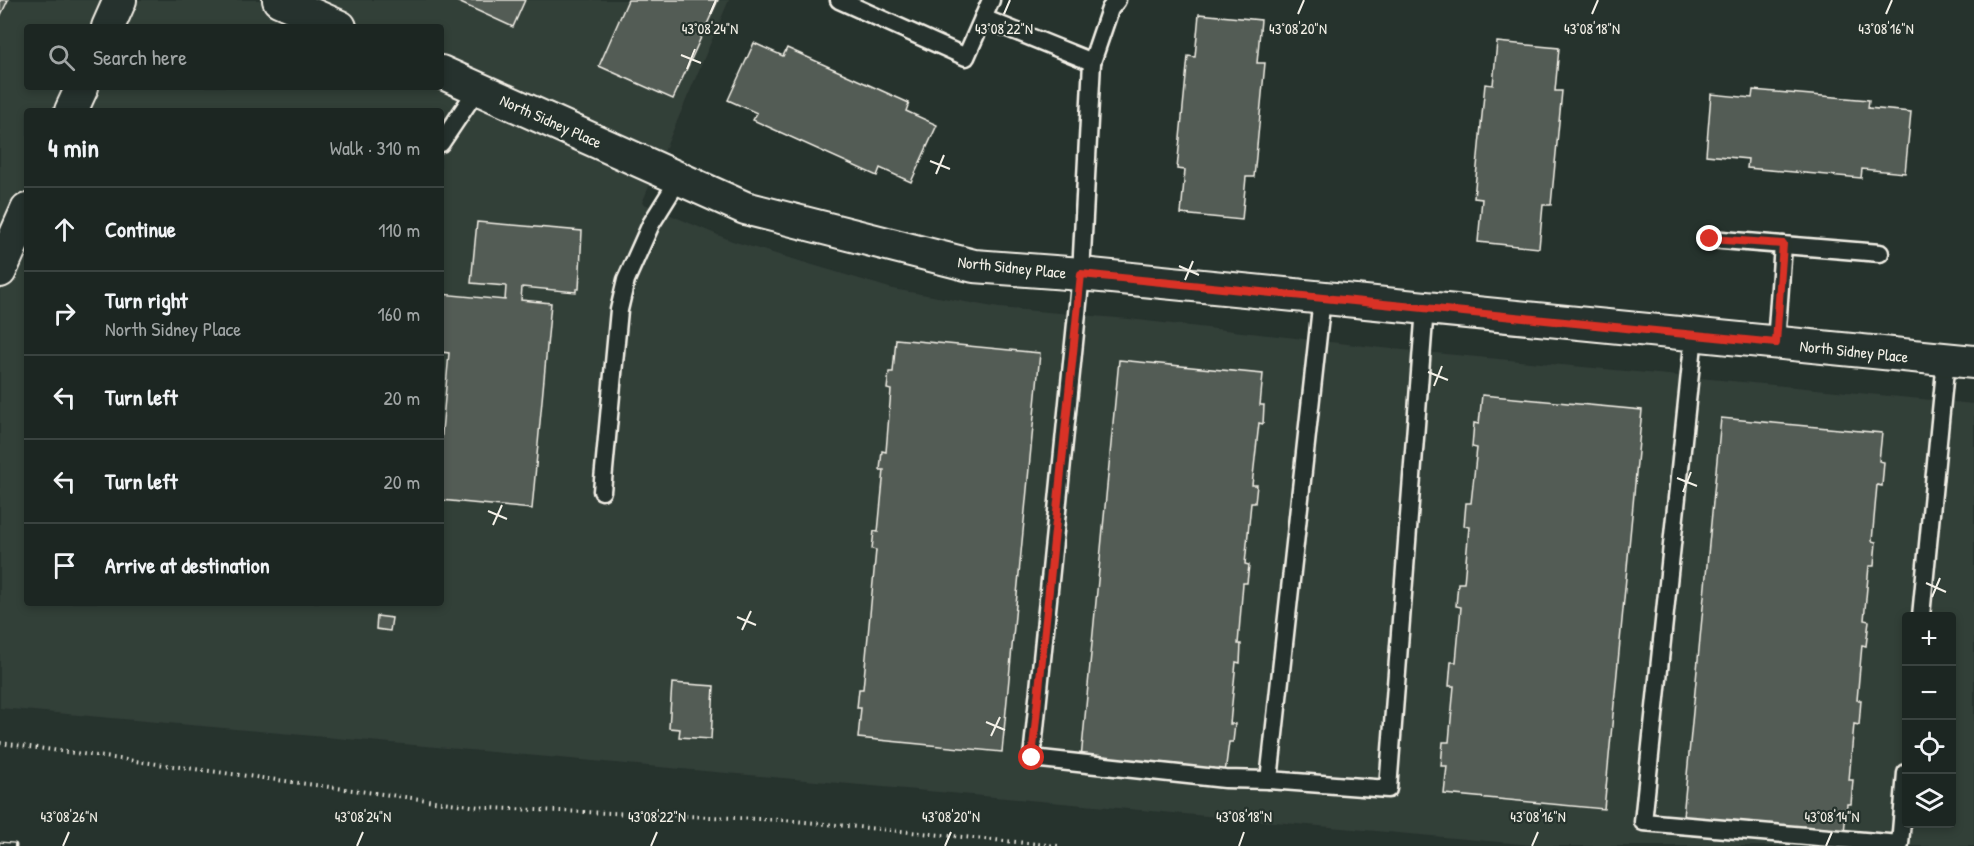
<!DOCTYPE html>
<html lang="en">
<head>
<meta charset="utf-8">
<style>
	body { margin:0; font-family:"Patrick Hand",sans-serif; background:#29322f; color:#f1f3f6 }
	.controls { position:absolute; right:18px; bottom:18px; display:grid; overflow:hidden; border-radius:6px; box-shadow:0 3px 9px #0003 }
	.controls button { width:54px; height:54px; display:grid; place-items:center; padding:0; border:0; border-bottom:2px solid #3a4340; background:#1c2622; color:#f1f3f6; font:30px sans-serif }
	.stop { position:absolute; width:18px; height:18px; margin:-14px; border:4px solid #d93025; border-radius:50%; background:#fff }
	.stop.end { background:#d93025; border-color:#fff; box-shadow:0 2px 6px #0008 }
	.list { margin:0; padding:0; list-style:none }
	h2 { display:flex; justify-content:space-between; align-items:center; height:78px; margin:0; padding:0 24px; font-size:26px }
	h2 small { font-size:20px; font-weight:400; color:#a0a5a5 }
	.list li { display:grid; grid-template-columns:39px 1fr auto; gap:18px; align-items:center; box-sizing:border-box; height:84px; padding:0 24px; border-top:2px solid #3a4340 }
	.list b { display:block; font-size:22px; white-space:nowrap }
	.list p { margin:0; font-size:20px; white-space:nowrap; color:#a0a5a5 }
	.list em { font-size:20px; font-style:normal; color:#a0a5a5 }
	.icon { flex:none; width:33px; height:33px; fill:none; stroke:currentColor; stroke-width:2; stroke-linecap:round; stroke-linejoin:round }
	.map { position:relative; flex:none; width:1974px; height:846px; overflow:hidden }
	.search { position:absolute; background:#1c2622; box-shadow:0 3px 9px #0003; left:24px; top:24px; width:420px; height:66px; display:flex; align-items:center; gap:15px; box-sizing:border-box; padding:0 21px; border-radius:6px; color:#a0a5a5; font-size:22px }
	.panel { position:absolute; background:#1c2622; box-shadow:0 3px 9px #0003; left:24px; top:108px; width:420px; height:498px; border-radius:6px }
	.map>svg:first-child { display:block }
	.built { fill:#333f39; fill-rule:evenodd }
	.building { fill:#525c55; stroke:#f4f1e8; stroke-width:1.5 }
	.lines { fill:none; stroke-linecap:round; stroke-linejoin:round }
	.lane-casing { stroke:#f4f1e8; stroke-width:21 }
	.street-casing { stroke:#f4f1e8; stroke-width:36 }
	.path { stroke:#f4f1e8; stroke-width:4; stroke-dasharray:1.5 4.5; stroke-linecap:butt }
	.lane { stroke:#26332d; stroke-width:16 }
	.street { stroke:#26332d; stroke-width:32 }
	.rail-casing { stroke:#f4f1e8; stroke-width:7 }
	.rail { stroke:#26332d; stroke-width:4.5; stroke-dasharray:14; stroke-linecap:butt }
	.route { stroke:#d93025; stroke-width:8 }
	.ticks { fill:none; stroke:#f4f1e8; stroke-width:2 }
	.labels { text-anchor:middle; dominant-baseline:central; stroke-width:4.5; stroke-linejoin:round; paint-order:stroke }
	.street-label { font-size:16px; fill:#f4f1e8; stroke:#26332d }
	.ticks-label { font-size:15px; text-anchor:middle; fill:#f4f1e8; stroke:#26332d; stroke-width:4.5; stroke-linejoin:round; paint-order:stroke }
</style>
</head>
<body>
<div class="map">
<svg width="1974" height="846" viewBox="0 0 1974 846">
	<rect width="100%" height="100%" fill="#26332d"/>
	<filter id="ink" filterUnits="userSpaceOnUse"><feTurbulence type="fractalNoise" baseFrequency=".0167" numOctaves="2"/><feDisplacementMap in="SourceGraphic" scale="12" xChannelSelector="R" yChannelSelector="G"/><feConvolveMatrix kernelMatrix="1 2 1 2 8 2 1 2 1" color-interpolation-filters="sRGB"/></filter>
	<g filter="url(#ink)">
		<path class="built" d="M0,0H729L642,203L732,241L893,289L999,308L1129,319L1382,348L1974,404V846H1543L0,708ZM27,27H441V87H27ZM27,111H441V603H27ZM1906,616H1952V824H1906Z"/>
		<g class="building">
			<path d="M0,0H8L0,17Z"/>
			<path d="M454,0H525L513,27Z"/>
			<path d="M628,0H718L673,99L599,66Z"/>
			<path d="M1199,14L1261,20L1257,63H1265L1254,177H1246L1242,220L1181,214L1185,170L1177,169L1188,56L1195,57Z"/>
			<path d="M1497,42L1559,48L1555,91H1562L1551,205H1543L1539,248L1478,242L1482,199L1474,198L1485,84L1493,85Z"/>
			<path d="M754,43L783,56L787,48L909,103L906,111L937,125L911,182L880,168L877,176L753,120L757,113L728,100Z"/>
			<path d="M1753,90L1869,100L1868,108L1911,112L1905,173L1862,169L1861,178L1747,168L1748,159L1706,155L1711,94L1752,98Z"/>
			<path d="M477,222L582,231L579,289H576V292L522,287L521,300L551,303L532,509L441,500V443L449,353L441,352V294L505,300L506,286L471,283Z"/>
			<path d="M896,339L1040,353L1002,752L858,738L861,708H857L859,689H863L876,550L872,549L874,531L878,532L884,470H880L882,451L886,452L891,390L887,389L889,372H893Z"/>
			<path d="M1119,360L1263,374L1260,405H1264L1263,424L1259,423L1252,485H1257L1255,503H1251L1245,564L1249,565L1247,583H1243L1238,644H1241L1240,663L1236,662L1230,724H1235L1233,742H1229L1225,773L1081,759Z"/>
			<path d="M1482,395L1642,410L1604,809L1444,794L1447,766H1441L1443,742H1449L1454,686H1449L1451,662H1456L1461,607L1456,606L1458,583H1464L1469,527L1464,526L1466,503H1471L1477,448L1472,447L1474,423L1479,424Z"/>
			<path d="M1721,418L1882,433L1879,461L1884,462L1882,486L1877,485L1872,541L1876,542L1874,566H1869L1864,620L1869,621L1866,646L1862,645L1857,700H1861L1859,725L1854,724L1849,780H1853L1851,804H1847L1844,832L1683,817Z"/>
			<path d="M377,616L392,618L390,631L376,629Z"/>
			<path d="M672,683L714,686L711,739L679,737L680,729L669,728Z"/>
		</g>
		<g class="lines">
			<defs>
				<g id="lane">
					<path d="M839,0L966,57L991,0"/>
					<path d="M1117,0L1110,9L1092,62L1081,274L1032,758L1225,779L1269,780"/>
					<path d="M983,18L1092,62"/>
					<path d="M441,143L478,88"/>
					<path d="M1710,239L1880,253"/>
					<path d="M1322,298L1269,780L1388,789L1425,308"/>
					<path d="M1694,335L1643,822L1900,844L1906,773"/>
					<path d="M1776,343L1783,245"/>
					<path d="M602,491L619,310L626,280L651,224L679,179"/>
					<path d="M1921,616L1946,360"/>
				</g>
				<g id="street">
					<path d="M279,0L340,27"/>
					<path d="M108,27L120,0"/>
					<path d="M441,72L745,208L974,266L1081,274L1974,362"/>
					<path d="M71,111L82,87"/>
					<path d="M0,271L27,210"/>
				</g>
			</defs>
			<use href="#lane" class="lane-casing"/>
			<use href="#street" class="street-casing"/>
			<path class="path" d="M0,743L487,808L784,820L1058,846"/>
			<use href="#lane" class="lane"/>
			<use href="#street" class="street"/>
			<defs>
				<path id="rail" d="M0,845L14,846"/>
			</defs>
			<use href="#rail" class="rail-casing"/>
			<use href="#rail" class="rail"/>
		</g>
	</g>
	<g class="lines" filter="url(#ink)">
		<path class="route" d="M1032,758L1081,274L1776,343L1783,244L1710,239"/>
	</g>
	<path class="ticks" d="M710,14L716,0M1004,14L1010,0M1298,14L1304,0M1592,14L1598,0M1886,14L1892,0M681,55L701,63M687,69L695,49M930,161L950,169M936,174L944,155M1179,266L1199,275M1185,280L1193,261M1428,372L1448,380M1434,386L1442,366M1677,478L1697,486M1683,492L1691,472M488,511L507,519M493,525L502,505M1926,583L1946,592M1932,597L1940,578M737,617L756,625M742,630L751,611M986,722L1005,730M991,736L1000,717M63,846L69,832M357,846L363,832M651,846L657,832M945,846L951,832M1239,846L1244,832M1532,846L1538,832M1826,846L1832,832"/>
	<g class="labels">
		<g class="street-label">
			<text transform="translate(551 121) rotate(24)">North Sidney Place</text>
			<text transform="translate(1012 267) rotate(6)">North Sidney Place</text>
			<text transform="translate(1854 351) rotate(6)">North Sidney Place</text>
		</g>
	</g>
	<g class="ticks-label">
		<text x="1004" y="34">43°08'22"N</text>
		<text x="1298" y="34">43°08'20"N</text>
		<text x="1592" y="34">43°08'18"N</text>
		<text x="1886" y="34">43°08'16"N</text>
		<text x="710" y="34">43°08'24"N</text>
		<text x="69" y="822">43°08'26"N</text>
		<text x="363" y="822">43°08'24"N</text>
		<text x="657" y="822">43°08'22"N</text>
		<text x="951" y="822">43°08'20"N</text>
		<text x="1244" y="822">43°08'18"N</text>
		<text x="1538" y="822">43°08'16"N</text>
		<text x="1832" y="822">43°08'14"N</text>
	</g>
</svg>
<div class="controls">
<button>+</button>
<button>−</button>
<button><svg class="icon" aria-label="locate" viewBox="0 0 24 24"><circle cx="12" cy="12" r="6"/><path d="M12 2v4M12 18v4M2 12h4M18 12h4"/></svg></button>
<button><svg class="icon" aria-label="layers" viewBox="0 0 24 24"><path d="M12 4l9 5-9 5-9-5zM3 14l9 5 9-5"/></svg></button>
</div>
<div class="stop" style="left:1032px;top:758px"></div>
<div class="stop end" style="left:1710px;top:239px"></div>
<div class="search"><svg class="icon" aria-label="search" viewBox="0 0 24 24"><circle cx="10" cy="10" r="6"/><path d="M15 15l6 6"/></svg>Search here</div>
<section class="panel">
<h2>4 min<small>Walk · 310 m</small></h2>
<ul class="list">
<li><svg class="icon" aria-label="ahead" viewBox="0 0 24 24"><path d="M12 20V5M6 11l6-6 6 6"/></svg><div><b>Continue</b></div><em>110 m</em></li>
<li><svg class="icon" aria-label="right" viewBox="0 0 24 24"><path d="M7 20v-9h11M14 6l5 5-5 5"/></svg><div><b>Turn right</b><p>North Sidney Place</p></div><em>160 m</em></li>
<li><svg class="icon" aria-label="left" viewBox="0 0 24 24"><path d="M17 20v-9H6M10 6l-5 5 5 5"/></svg><div><b>Turn left</b></div><em>20 m</em></li>
<li><svg class="icon" aria-label="left" viewBox="0 0 24 24"><path d="M17 20v-9H6M10 6l-5 5 5 5"/></svg><div><b>Turn left</b></div><em>20 m</em></li>
<li><svg class="icon" aria-label="arrive" viewBox="0 0 24 24"><path d="M6 21V4h12l-3 4 3 4H6"/></svg><div><b>Arrive at destination</b></div></li>
</ul>
</section>
</div>
</body>
</html>
